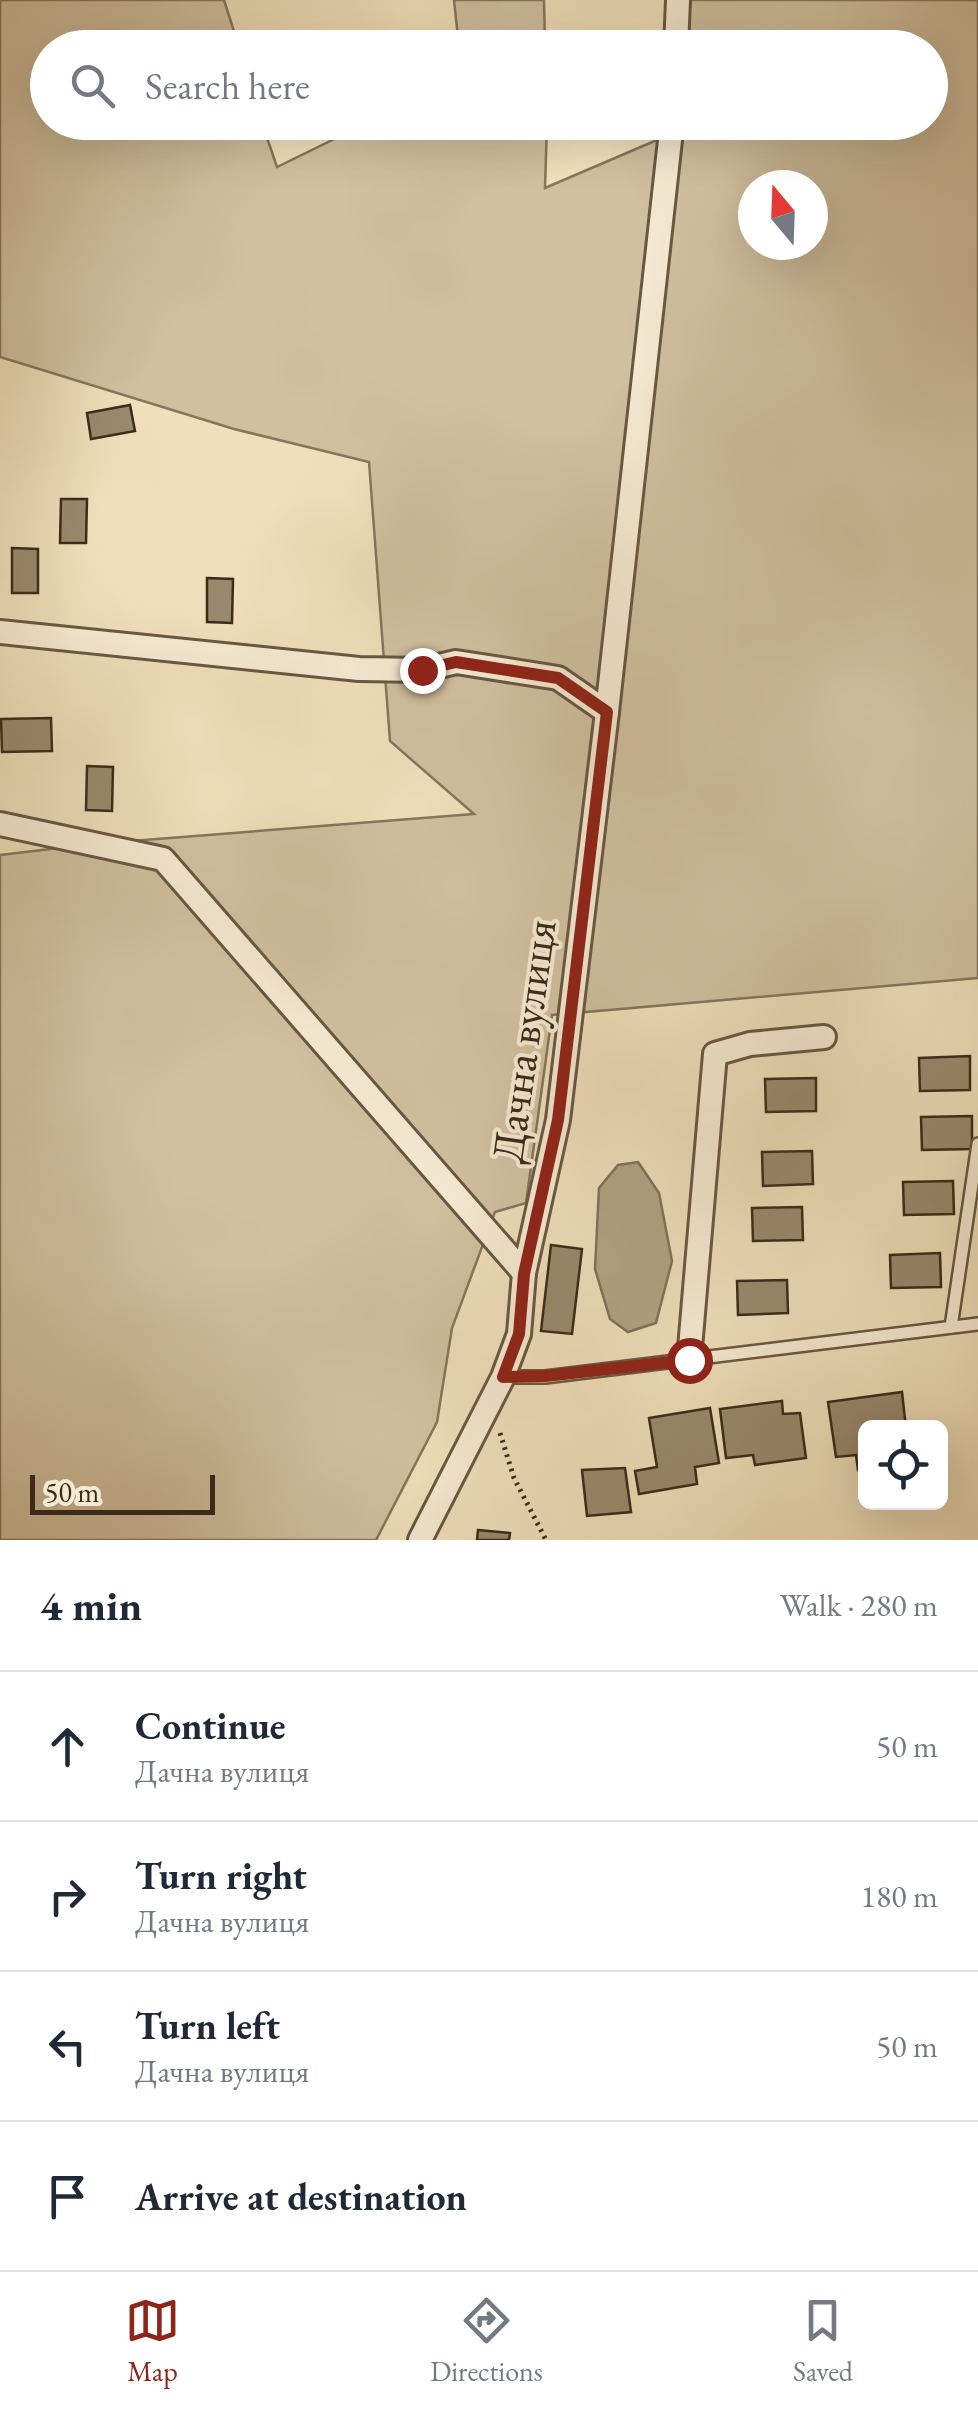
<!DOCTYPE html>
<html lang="en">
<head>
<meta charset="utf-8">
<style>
	body { margin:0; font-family:"EB Garamond",serif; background:#f6f6f7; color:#1f2937 }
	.controls { position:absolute; right:30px; bottom:30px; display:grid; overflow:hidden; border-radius:15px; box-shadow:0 10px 40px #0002 }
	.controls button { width:90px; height:90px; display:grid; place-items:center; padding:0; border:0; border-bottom:2px solid #e0e1e3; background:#fff; color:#1f2937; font:50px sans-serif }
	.compass { position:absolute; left:738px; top:170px; width:90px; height:90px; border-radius:50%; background:#fff; box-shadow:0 10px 40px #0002; rotate:341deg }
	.scale { position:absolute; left:30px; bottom:25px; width:185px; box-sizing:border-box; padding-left:10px; border:5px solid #3b2b1a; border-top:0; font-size:28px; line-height:35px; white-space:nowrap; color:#3b2b1a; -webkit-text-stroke:8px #f5ead2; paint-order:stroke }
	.stop { position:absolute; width:30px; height:30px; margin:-22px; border:8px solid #8f2418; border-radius:50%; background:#fff }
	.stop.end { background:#8f2418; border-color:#fff; box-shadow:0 2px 10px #0008 }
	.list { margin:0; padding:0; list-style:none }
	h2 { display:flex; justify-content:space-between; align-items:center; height:130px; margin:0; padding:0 40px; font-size:42px }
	h2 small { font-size:32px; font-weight:400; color:#747a83 }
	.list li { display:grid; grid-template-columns:65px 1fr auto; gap:30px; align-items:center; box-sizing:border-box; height:150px; padding:0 40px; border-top:2px solid #e0e1e3 }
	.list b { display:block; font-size:38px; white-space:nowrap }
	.list p { margin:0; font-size:32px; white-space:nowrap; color:#747a83 }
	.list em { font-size:32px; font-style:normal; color:#747a83 }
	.icon { flex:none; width:55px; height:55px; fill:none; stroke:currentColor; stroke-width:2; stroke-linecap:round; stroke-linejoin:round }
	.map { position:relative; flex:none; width:978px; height:1540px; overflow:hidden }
	.search { position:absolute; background:#fff; box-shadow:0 10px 40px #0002; left:30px; right:30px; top:30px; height:110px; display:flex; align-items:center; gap:25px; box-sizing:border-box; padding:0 35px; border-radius:55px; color:#747a83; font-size:38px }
	.sheet { height:730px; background:#fff }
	nav { display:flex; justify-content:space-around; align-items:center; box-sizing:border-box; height:140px; border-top:2px solid #e0e1e3; background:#fff; font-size:28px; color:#747a83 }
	nav a { display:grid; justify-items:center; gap:5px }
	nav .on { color:#8f2418 }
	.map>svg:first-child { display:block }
	.green { fill:#d0c09f; stroke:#86765c; stroke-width:2.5; fill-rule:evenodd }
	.water { fill:#b2a284; stroke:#82725a; stroke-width:2.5 }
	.building { fill:#99896d; stroke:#3b2b1a; stroke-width:2.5 }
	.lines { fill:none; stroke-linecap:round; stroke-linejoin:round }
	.lane-casing { stroke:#685842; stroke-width:16 }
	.street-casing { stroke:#685842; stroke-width:28 }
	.path { stroke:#3b2b1a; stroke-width:5; stroke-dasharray:2.5 5; stroke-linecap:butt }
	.lane { stroke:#f5ead2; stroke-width:11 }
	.street { stroke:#f5ead2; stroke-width:22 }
	.route { stroke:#8f2418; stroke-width:12 }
	.labels { text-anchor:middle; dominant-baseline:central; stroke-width:8; stroke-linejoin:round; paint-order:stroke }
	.street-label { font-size:45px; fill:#3b2b1a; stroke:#f5ead2 }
</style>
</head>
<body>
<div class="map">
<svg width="978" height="1540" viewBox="0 0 978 1540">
	<rect width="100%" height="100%" fill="#efdfba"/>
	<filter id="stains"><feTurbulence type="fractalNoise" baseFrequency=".002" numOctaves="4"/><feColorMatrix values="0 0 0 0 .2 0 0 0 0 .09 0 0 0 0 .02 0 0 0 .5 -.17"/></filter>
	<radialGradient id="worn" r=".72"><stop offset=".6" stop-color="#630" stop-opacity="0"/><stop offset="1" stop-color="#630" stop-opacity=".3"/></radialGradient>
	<g class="green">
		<path d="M0,0H224L239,47L48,48V122L262,123L277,167L367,123H547L545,188L671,134L673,123L930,122V48L684,47L691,0H978V978L552,1015L526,1203L495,1212L452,1328L437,1422L376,1540H0V855L93,844L474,814L390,741L369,462L234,429L0,357ZM753,185H813V245H753Z"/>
		<path d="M454,0H544L545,47H459Z"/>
	</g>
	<path class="water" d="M638,1162L659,1193L672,1261L656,1323L628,1332L610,1319L595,1269L599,1188L618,1165Z"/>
	<g class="building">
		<path d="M130,405L135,431L91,439L87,413Z"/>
		<path d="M61,499H87L86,543H60Z"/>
		<path d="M12,548L38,549V593H12Z"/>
		<path d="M207,578L233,579L232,623L207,622Z"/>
		<path d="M51,718L52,751L2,752L1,719Z"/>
		<path d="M87,766L113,767L112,811L86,810Z"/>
		<path d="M970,1056V1090L920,1091L919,1058Z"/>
		<path d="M816,1078V1111L766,1112L765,1079Z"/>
		<path d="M972,1116V1149L922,1150L921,1117Z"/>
		<path d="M812,1151L813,1184L763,1186L762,1152Z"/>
		<path d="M953,1181L954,1214L904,1215L903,1182Z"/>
		<path d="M802,1207L803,1240L753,1241L752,1208Z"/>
		<path d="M551,1245L582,1249L572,1334L541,1331Z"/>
		<path d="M940,1253L941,1287L891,1288L890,1255Z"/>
		<path d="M787,1280L788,1313L738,1315L737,1281Z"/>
		<path d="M902,1392L906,1428H866V1469L858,1470L856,1455L836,1457L828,1402Z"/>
		<path d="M782,1401L783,1414L800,1413L806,1458L755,1465L753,1455L726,1458L720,1409Z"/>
		<path d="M710,1408L719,1463L695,1467L697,1484L639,1494L635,1471L657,1467L649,1418Z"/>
		<path d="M625,1468L631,1512L587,1516L582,1470Z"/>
		<path d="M478,1530L510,1533L509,1540H477Z"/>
	</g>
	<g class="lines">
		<defs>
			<g id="lane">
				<path d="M951,1327L978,1144"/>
				<path d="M503,1377H545L978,1324"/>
			</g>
			<g id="street">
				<path d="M676,48L678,0"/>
				<path d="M0,632L359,669L422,670L456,662L558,678L607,712"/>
				<path d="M0,824L163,859L524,1273"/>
				<path d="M689,1360L715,1054L750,1044L824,1037"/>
				<path d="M420,1540L503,1377L519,1334L524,1273L558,1120L607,712L672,122"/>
			</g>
		</defs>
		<use href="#lane" class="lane-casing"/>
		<use href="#street" class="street-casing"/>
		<path class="path" d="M500,1433L514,1478L546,1540"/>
		<use href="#lane" class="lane"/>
		<use href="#street" class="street"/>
	</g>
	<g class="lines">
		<path class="route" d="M422,670L456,662L558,678L607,712L558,1120L524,1274L519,1334L503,1377L545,1376L689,1360"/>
	</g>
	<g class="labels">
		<g class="street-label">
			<text transform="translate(523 1041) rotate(-82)">Дачна вулиця</text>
		</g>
	</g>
	<rect width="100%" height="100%" filter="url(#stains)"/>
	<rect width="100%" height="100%" fill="url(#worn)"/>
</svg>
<div class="controls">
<button><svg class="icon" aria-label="locate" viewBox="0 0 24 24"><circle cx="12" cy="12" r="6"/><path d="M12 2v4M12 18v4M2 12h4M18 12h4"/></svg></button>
</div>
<svg class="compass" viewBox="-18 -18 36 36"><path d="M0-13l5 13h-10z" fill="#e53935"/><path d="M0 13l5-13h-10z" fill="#747a83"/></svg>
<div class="scale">50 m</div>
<div class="stop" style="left:689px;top:1360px"></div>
<div class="stop end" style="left:422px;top:670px"></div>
<div class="search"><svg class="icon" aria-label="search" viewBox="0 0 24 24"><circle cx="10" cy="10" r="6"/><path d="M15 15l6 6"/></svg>Search here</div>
</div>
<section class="sheet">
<h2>4 min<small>Walk · 280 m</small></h2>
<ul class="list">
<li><svg class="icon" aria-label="ahead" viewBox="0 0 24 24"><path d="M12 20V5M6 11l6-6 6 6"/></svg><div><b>Continue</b><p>Дачна вулиця</p></div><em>50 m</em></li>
<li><svg class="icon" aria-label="right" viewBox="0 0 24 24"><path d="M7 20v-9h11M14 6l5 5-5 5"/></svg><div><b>Turn right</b><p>Дачна вулиця</p></div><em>180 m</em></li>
<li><svg class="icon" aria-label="left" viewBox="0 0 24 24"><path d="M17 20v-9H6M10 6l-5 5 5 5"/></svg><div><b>Turn left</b><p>Дачна вулиця</p></div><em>50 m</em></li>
<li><svg class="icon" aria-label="arrive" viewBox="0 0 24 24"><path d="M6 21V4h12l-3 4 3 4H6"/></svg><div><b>Arrive at destination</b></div></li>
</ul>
</section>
<nav>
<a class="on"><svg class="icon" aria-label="map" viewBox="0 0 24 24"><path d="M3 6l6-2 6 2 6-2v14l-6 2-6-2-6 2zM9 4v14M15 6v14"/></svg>Map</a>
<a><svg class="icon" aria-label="directions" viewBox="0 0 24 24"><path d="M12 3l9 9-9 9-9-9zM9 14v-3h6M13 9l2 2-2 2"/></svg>Directions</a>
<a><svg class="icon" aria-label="saved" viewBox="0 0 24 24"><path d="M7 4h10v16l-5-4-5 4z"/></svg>Saved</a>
</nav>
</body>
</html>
